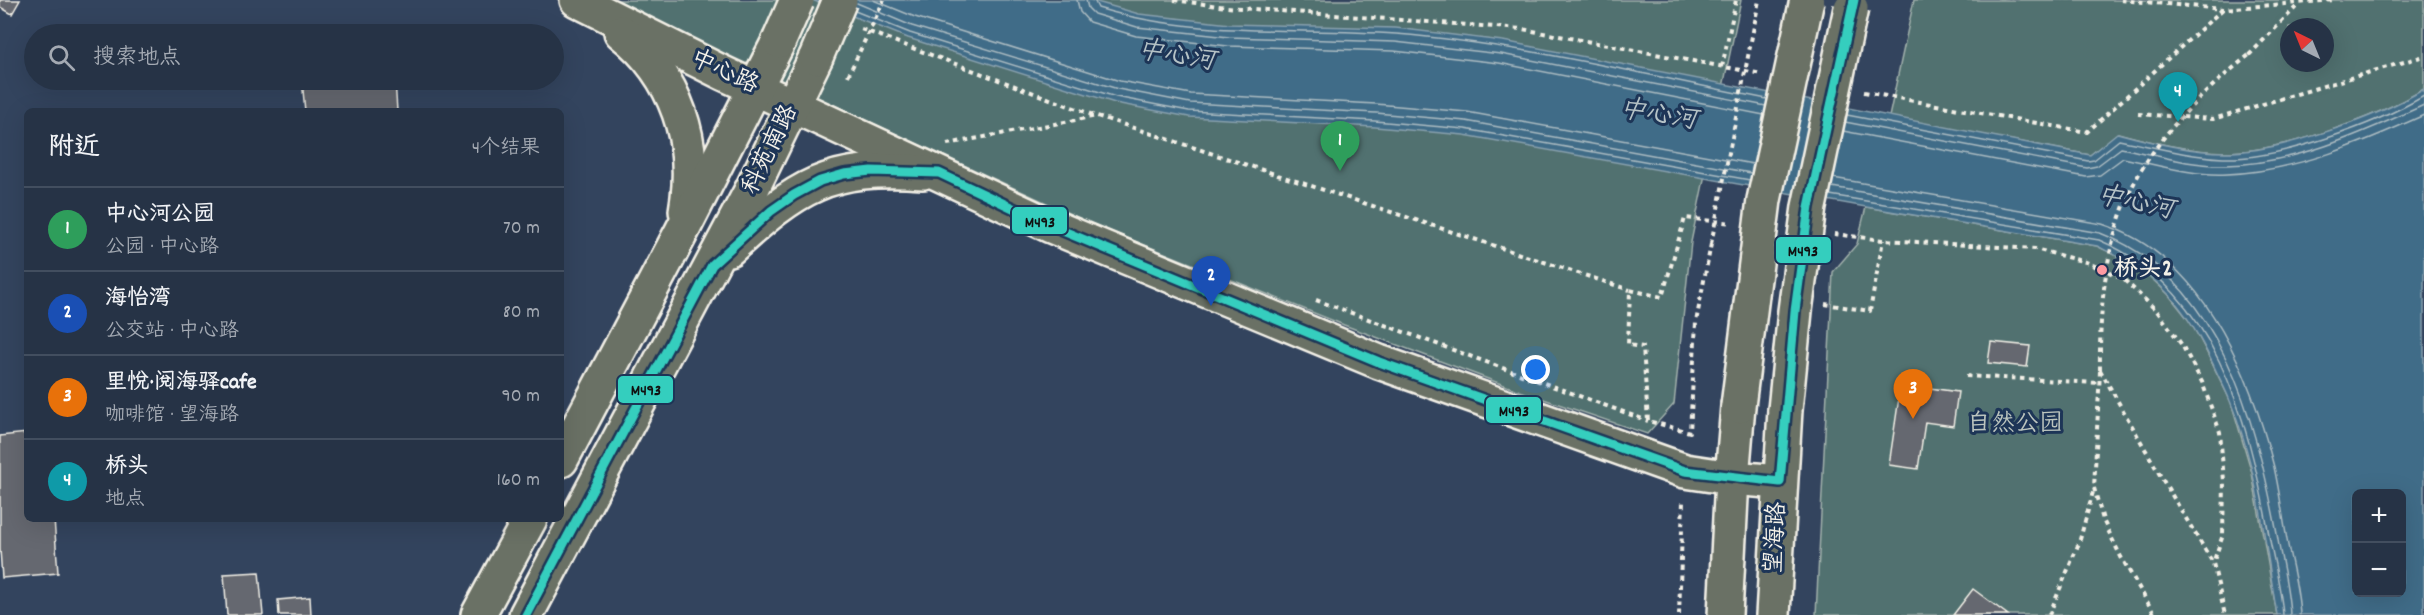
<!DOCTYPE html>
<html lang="zh">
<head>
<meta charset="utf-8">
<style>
	body { margin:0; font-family:Dekko,"LXGW WenKai TC",sans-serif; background:#323f51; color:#f1f3f6 }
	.controls { position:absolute; right:18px; bottom:18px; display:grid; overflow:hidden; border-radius:9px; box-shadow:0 6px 24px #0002 }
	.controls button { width:54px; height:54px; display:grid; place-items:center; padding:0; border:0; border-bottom:2px solid #424e5f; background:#263346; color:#f1f3f6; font:30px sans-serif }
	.compass { position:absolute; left:2280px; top:18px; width:54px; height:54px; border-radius:50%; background:#263346; box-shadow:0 6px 24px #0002; rotate:317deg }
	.you { position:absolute; left:1536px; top:370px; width:21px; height:21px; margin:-15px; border:4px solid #fff; border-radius:50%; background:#1a73e8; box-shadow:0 0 0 9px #1a73e833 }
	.badge { display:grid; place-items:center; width:39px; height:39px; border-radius:50%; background:#ff9aa2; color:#fff; font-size:20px; font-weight:700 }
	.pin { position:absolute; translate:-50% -50px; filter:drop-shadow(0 2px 3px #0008) }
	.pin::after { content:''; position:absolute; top:32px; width:21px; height:18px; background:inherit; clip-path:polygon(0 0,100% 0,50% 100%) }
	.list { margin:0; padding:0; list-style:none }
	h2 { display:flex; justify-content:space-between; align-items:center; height:78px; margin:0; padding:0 24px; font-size:26px }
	h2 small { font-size:20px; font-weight:400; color:#a4aab3 }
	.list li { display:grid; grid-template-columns:39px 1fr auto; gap:18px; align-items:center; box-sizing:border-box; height:84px; padding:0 24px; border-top:2px solid #424e5f }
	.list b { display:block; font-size:22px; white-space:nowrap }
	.list p { margin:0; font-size:20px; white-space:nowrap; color:#a4aab3 }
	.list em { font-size:20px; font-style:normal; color:#a4aab3 }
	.icon { flex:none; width:33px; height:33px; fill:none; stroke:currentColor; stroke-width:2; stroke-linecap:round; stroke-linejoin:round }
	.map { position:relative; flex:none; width:2424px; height:615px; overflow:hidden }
	.search { position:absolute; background:#263346; box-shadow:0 6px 24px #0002; left:24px; top:24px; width:540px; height:66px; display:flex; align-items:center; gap:15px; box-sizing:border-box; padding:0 21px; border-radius:33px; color:#a4aab3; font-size:22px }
	.panel { position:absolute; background:#263346; box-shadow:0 6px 24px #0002; left:24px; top:108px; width:540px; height:414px; border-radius:9px }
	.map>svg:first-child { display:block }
	.green { fill:#517170; stroke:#a2b1ac; stroke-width:1.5; fill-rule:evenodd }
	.water { fill:#416c88; stroke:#89a1ae; stroke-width:1.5; fill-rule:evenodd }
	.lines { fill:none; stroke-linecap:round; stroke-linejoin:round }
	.shore { stroke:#acbcc2; stroke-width:1.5 }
	.building { fill:#65686f; stroke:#f4f1e8; stroke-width:1.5 }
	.major-casing { stroke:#f4f1e8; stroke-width:38 }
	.path { stroke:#f4f1e8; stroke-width:4; stroke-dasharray:4.5 4.5; stroke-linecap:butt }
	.major { stroke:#6a7165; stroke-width:33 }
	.major-bridge-casing { stroke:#f4f1e8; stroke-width:38; stroke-linecap:butt }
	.path-bridge { stroke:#f4f1e8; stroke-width:4; stroke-dasharray:4.5 4.5; stroke-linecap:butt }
	.major-bridge { stroke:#6a7165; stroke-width:33 }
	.bus-1-casing { stroke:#1d3557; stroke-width:14 }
	.bus-1 { stroke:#34cebe; stroke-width:9 }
	.poi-dot { fill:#ff9aa2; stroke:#1d3557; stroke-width:2 }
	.labels { text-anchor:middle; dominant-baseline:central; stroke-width:6; stroke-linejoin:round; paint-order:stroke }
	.street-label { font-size:24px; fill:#f4f1e8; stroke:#1d3557 }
	.poi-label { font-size:24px; font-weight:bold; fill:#f4f1e8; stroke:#1d3557; text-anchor:start }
	.park-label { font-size:24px; fill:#bbc4be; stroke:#1d3557 }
	.water-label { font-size:26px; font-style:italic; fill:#b5c2c6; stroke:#1d3557 }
	.line-badge { stroke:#1d3557; stroke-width:2 }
	.pale-badge-label { font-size:16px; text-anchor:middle; font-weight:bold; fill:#111 }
</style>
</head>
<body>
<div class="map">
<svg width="2424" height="615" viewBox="0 0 2424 615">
	<rect width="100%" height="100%" fill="#33445e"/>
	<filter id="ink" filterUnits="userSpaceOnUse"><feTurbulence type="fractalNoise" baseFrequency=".0167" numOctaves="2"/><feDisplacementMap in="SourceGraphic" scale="12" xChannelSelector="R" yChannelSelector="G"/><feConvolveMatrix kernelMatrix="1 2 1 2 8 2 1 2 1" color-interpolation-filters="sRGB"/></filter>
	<g filter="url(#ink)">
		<g class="green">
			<path d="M617,0H1741L1691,242L1674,404L1647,434L1520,391L1344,325L1090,223L697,42Z"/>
			<path d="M1914,0H2424V89C2376,118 2281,152 2225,152C2189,152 2153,142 2118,133L2090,155L1889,117ZM2289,27H2325V63H2289Z"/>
			<path d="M1866,207L2097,246L2122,258L2149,276L2168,294L2192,324L2205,349L2231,402L2252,473L2277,615H1816L1833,272L1857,244Z"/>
		</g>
		<path class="water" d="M812,0H1090L1139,14L1230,24L1396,28L1503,41L2090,155L2117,133C2153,142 2188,152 2225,152C2281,152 2376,118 2424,89V615H2277C2265,544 2258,468 2230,401C2225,388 2218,376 2213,364C2197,331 2178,299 2149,276C2133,263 2115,255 2097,246L1866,207L1464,135L1375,127L1189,117L1115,103L908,38ZM2356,494H2402V592H2356Z"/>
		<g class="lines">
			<g class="shore">
				<path d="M873,0L915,17L1120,81L1191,94L1376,104L1467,112L1753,164"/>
				<path d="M1077,0L1080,12L1089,22L1136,36L1228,46L1394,51L1499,63L1764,115"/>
				<path d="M1086,0L1088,8L1094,14L1137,27L1229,37L1395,42L1501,54L1766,106"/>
				<path d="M1094,0L1098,8C1195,38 1296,27 1396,34C1521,44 1645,75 1767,99"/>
				<path d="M857,3L912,26L1118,89L1190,103L1376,113L1466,121L1751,173"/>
				<path d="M855,11L910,33L1116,97L1189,111L1375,121L1465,129L1750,180"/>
				<path d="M1847,115L2088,161L2094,160L2119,140C2154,147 2187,156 2223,158C2279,160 2376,124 2424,96"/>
				<path d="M1845,122L2087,168L2097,166L2121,148C2156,155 2190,166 2226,165C2295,164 2362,133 2424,105"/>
				<path d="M1843,131L2086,177L2100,175L2123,158C2158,165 2192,176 2227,174C2297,171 2362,143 2424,115"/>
				<path d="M1833,178L2102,224C2204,256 2250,373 2274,467C2279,489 2282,512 2286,534C2290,560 2299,588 2300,615"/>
				<path d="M1832,187L2100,233C2220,278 2256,421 2277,534C2281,560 2289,588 2290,615"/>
				<path d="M1830,195L2099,240C2214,289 2248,417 2268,530C2273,558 2281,587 2283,615"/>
			</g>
		</g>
		<g class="building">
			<path d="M0,0H20L12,14L0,7Z"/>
			<path d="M302,80H395L397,111H305Z"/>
			<path d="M1991,342L2030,346L2027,367L1988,363Z"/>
			<path d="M1901,384L1958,392L1953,426L1925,422L1918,469L1889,465Z"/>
			<path d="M27,433V519H54L58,573L2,578L0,549V436Z"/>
			<path d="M259,572L263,615H227L224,574Z"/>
			<path d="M1973,589L2008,615H1953Z"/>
			<path d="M310,597L311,615H279L278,600Z"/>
		</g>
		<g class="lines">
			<defs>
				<g id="major">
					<path d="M577,0L723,73L1051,226L1379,362L1685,471L1732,478L1780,482"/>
					<path d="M621,32C677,76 698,143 686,211"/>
					<path d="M729,249C797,186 828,165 923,172"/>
					<path d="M561,460L681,233L779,41"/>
					<path d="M478,615L530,519"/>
					<path d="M526,615L751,191L816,57"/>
					<path d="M1725,615L1732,478L1738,406"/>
					<path d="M1773,615L1785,410"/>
				</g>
			</defs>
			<use href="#major" class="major-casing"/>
			<g class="path">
				<path d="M1174,0L1226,7L1522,29L1762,74"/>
				<path d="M2121,0L2223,9L2334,0"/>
				<path d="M1756,16L1759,0"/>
				<path d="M861,29L1096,116"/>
				<path d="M2249,55L2299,4"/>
				<path d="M1722,67L1736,0"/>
				<path d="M1864,92L2087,132L2223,9"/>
				<path d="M2138,114L2213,119L2424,56"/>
				<path d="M947,144L1097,116L1630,290"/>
				<path d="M1834,234L1883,240L2035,249L2086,262L2122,278L2157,311L2182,345L2202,382L2220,432L2224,481L2223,535L2213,563"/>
				<path d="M1711,244L1696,322L1690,432L1648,421L1643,347L1628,345L1630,290L1662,297L1685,218L1732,223"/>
				<path d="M1316,300L1648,421"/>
				<path d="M1825,304L1870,311L1883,240"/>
				<path d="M2100,370L2164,482L2213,563L2225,615"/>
				<path d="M2100,371L2094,488L2103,520L2121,557L2155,615"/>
				<path d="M1966,376L2099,383"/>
				<path d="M1679,615L1683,501"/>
				<path d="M2049,615L2079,543L2094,488"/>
			</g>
			<use href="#major" class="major"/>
			<defs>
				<g id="major-bridge">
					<path d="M779,41L797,0"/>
					<path d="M816,57L840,0"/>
					<path d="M1738,406L1764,200L1807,0"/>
					<path d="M1785,410L1795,311L1809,207L1851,8"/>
				</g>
			</defs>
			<use href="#major-bridge" class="major-bridge-casing"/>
			<g class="path-bridge">
				<path d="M848,76L884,0"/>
				<path d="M1711,244L1756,16"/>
				<path d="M2100,370C2099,296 2108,214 2153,152C2180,114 2213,84 2249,55"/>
			</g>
			<use href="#major-bridge" class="major-bridge"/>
			<defs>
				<path id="bus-1" d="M526,615L712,265L771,211L794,195L820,181L844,174L871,171L939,173L1051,226L1379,362L1685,471L1780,482L1795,311L1809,207L1854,0"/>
			</defs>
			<use href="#bus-1" class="bus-1-casing"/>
			<use href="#bus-1" class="bus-1"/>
		</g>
	</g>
	<circle class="poi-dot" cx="2102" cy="270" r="6"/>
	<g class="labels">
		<g class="street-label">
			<text transform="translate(724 73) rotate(25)">中心路</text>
			<text transform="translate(771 150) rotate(-64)">科苑南路</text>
			<text transform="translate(1777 538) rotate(-87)">望海路</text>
		</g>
		<g class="poi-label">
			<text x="2114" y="270">桥头2</text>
		</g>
		<g class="park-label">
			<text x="2015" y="425">自然公园</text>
		</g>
		<g class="water-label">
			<text transform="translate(1176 57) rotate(9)">中心河</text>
			<text transform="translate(1658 116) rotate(9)">中心河</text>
			<text transform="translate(2135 204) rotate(12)">中心河</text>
		</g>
	</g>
	<g class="line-badge">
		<rect x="1011" y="206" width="57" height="29" rx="6" fill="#34cebe"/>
		<rect x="1775" y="236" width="57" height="28" rx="6" fill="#34cebe"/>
		<rect x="617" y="375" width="57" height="29" rx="6" fill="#34cebe"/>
		<rect x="1485" y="396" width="57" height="28" rx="6" fill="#34cebe"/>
	</g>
	<g class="pale-badge-label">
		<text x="1040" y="227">M493</text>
		<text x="1803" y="256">M493</text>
		<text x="646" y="395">M493</text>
		<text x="1514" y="416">M493</text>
	</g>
</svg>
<div class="controls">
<button>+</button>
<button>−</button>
</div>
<svg class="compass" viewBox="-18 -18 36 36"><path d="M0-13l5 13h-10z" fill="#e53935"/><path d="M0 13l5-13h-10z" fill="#a4aab3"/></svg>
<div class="you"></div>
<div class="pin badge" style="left:1340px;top:171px;background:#2e9e5b">1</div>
<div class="pin badge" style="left:1211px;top:306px;background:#1a4fb4">2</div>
<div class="pin badge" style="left:1913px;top:419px;background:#e8710a">3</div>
<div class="pin badge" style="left:2178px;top:122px;background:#0f9aa8">4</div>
<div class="search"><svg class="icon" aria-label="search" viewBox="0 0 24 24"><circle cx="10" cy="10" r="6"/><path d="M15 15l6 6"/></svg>搜索地点</div>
<section class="panel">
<h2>附近<small>4个结果</small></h2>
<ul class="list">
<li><span class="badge" style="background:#2e9e5b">1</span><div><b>中心河公园</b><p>公园 · 中心路</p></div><em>70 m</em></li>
<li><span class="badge" style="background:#1a4fb4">2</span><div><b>海怡湾</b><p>公交站 · 中心路</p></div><em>80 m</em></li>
<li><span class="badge" style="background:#e8710a">3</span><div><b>里悦·阅海驿cafe</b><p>咖啡馆 · 望海路</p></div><em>90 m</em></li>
<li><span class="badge" style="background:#0f9aa8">4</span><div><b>桥头</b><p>地点</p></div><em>160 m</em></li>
</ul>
</section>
</div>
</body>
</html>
